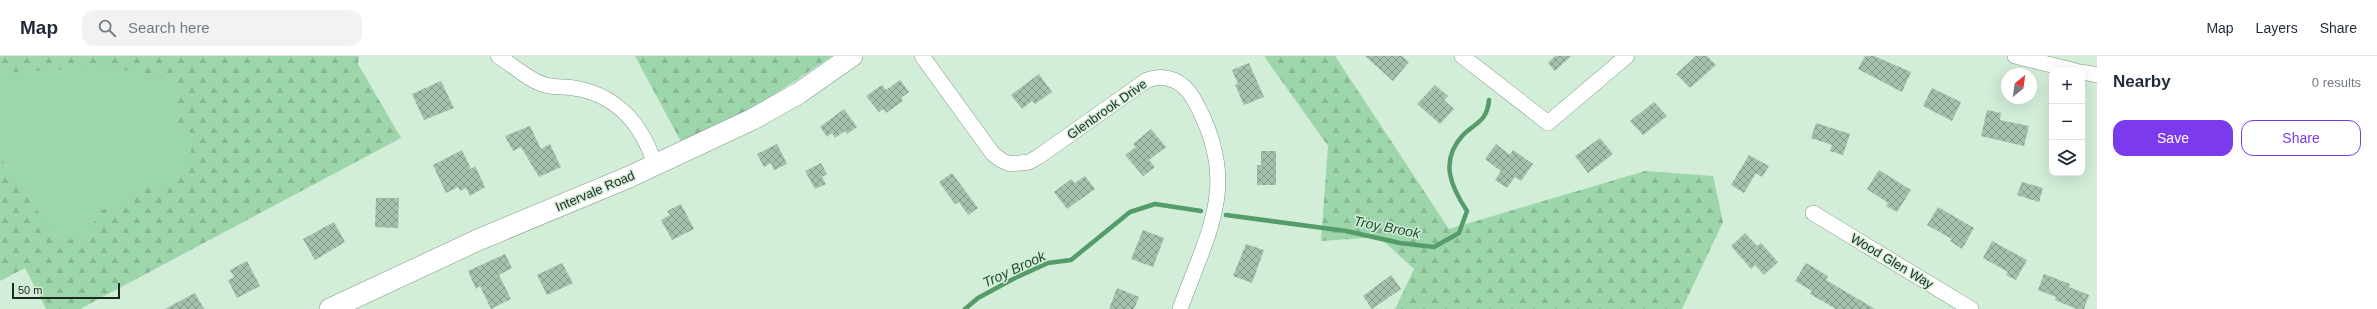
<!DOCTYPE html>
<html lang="en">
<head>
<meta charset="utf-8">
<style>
	body { margin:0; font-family:Arial,sans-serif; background:#f2f2f3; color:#1f2937 }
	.controls { position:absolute; right:12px; top:12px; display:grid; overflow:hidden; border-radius:8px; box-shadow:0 4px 16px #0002 }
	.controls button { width:36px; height:36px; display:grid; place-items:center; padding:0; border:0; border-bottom:1px solid #e0e1e3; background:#fff; color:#1f2937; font:20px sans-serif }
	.compass { position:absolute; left:2001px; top:12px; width:36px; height:36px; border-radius:50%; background:#fff; box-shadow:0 4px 16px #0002; rotate:29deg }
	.scale { position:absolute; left:12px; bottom:10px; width:108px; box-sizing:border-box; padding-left:4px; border:2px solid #1f2921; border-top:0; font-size:11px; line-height:14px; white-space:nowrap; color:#1f2921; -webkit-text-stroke:3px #d2edd8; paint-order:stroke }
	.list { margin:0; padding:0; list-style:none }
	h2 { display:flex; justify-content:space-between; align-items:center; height:52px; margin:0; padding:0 16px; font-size:17px }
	h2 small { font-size:13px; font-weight:400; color:#747a83 }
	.actions { display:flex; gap:8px; padding:12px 16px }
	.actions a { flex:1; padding:9px 0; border:1px solid #7c3aed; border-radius:12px; text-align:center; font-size:14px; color:#7c3aed }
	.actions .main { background:#7c3aed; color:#fff }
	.icon { flex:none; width:22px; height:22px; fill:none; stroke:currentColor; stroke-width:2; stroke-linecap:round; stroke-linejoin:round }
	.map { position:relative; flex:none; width:2097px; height:253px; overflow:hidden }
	header { display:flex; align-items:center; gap:24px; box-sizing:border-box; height:56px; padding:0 20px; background:#fff; border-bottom:1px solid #e0e1e3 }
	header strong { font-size:19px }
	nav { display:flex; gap:22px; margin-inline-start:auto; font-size:14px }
	.search { width:280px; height:36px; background:#f2f2f3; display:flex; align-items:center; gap:10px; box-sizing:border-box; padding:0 14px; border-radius:12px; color:#747a83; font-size:15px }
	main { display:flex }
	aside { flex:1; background:#fff }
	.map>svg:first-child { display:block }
	.forest { fill:url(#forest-firs) }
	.park { fill:#9ed6ab }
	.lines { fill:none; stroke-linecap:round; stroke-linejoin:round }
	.stream { stroke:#569c6a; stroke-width:4.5 }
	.building { fill:url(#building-cross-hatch) }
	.street-casing { stroke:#809985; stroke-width:16 }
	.secondary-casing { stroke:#809985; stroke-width:22 }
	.street { stroke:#fff; stroke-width:15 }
	.secondary { stroke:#fff; stroke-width:21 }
	.labels { text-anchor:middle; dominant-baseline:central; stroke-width:3; stroke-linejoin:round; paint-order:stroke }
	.street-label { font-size:13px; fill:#1f2921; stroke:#d2edd8 }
	.water-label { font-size:14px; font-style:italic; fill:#1d502e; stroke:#d2edd8 }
</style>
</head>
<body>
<header>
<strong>Map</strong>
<div class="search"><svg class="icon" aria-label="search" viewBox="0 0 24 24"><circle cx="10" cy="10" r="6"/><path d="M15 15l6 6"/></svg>Search here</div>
<nav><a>Map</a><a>Layers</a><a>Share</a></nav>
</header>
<main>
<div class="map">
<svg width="2097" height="253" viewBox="0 0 2097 253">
	<defs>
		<pattern id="forest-firs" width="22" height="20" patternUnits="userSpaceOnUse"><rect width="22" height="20" fill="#9ed6ab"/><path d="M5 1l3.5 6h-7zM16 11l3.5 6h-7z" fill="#88b893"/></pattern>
		<pattern id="building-cross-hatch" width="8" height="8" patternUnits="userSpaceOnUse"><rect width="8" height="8" fill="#a5c0ab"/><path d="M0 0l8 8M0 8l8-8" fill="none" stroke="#869c8b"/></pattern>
	</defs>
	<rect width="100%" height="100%" fill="#d2edd8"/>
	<g class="forest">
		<path d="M0,0H359L358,8L401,82L80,253H46L25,212L0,225Z"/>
		<path d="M635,0H832L687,97Z"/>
		<path d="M1264,0H1335L1449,173L1645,115L1713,120L1723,166L1682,253H1395L1414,213L1379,181L1321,185L1328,90Z"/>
	</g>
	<path class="park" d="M108,11L174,24L177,66L195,81L188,106L166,132L136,131L120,147L100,155L91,172L78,186L52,176L0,101V17Z"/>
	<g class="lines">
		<g class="stream">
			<path d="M1226,159L1346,175L1400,187L1434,191L1459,177L1467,155C1451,131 1439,105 1463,79C1476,66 1487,66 1489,44"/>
			<path d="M965,253L978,242L1015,222L1048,207L1071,204L1130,156L1155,148L1201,155"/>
		</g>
	</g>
	<g class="building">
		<path d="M1365,0H1402L1409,6L1393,25Z"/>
		<path d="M1555,0H1571L1555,15L1548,7Z"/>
		<path d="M1696,0H1707L1716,9L1690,32L1676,18Z"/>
		<path d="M1865,0H1874L1911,16L1902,36L1858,13Z"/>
		<path d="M1249,7L1264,41L1244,49L1235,29L1238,28L1232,14Z"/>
		<path d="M1039,18L1052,36L1035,48L1032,45L1022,53L1011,39Z"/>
		<path d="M900,24L909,36L901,42L903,45L886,57L883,53L879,56L866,40L882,29L886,34Z"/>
		<path d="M441,25L454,52L424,64L412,38Z"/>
		<path d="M1435,29L1448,40L1444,44L1454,53L1440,68L1417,48Z"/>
		<path d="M1932,32L1961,46L1952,65L1923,50Z"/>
		<path d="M1654,46L1667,60L1643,79L1630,65Z"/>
		<path d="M844,53L857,71L847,78L845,75L835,82L832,77L827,81L820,71Z"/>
		<path d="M1987,54L2001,57L2000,64L2029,70L2024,90L1981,80Z"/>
		<path d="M1816,67L1850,78L1843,99L1830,95L1832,89L1811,82Z"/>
		<path d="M530,70L541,93L550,88L561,111L539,121L521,91L513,95L505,80Z"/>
		<path d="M1151,73L1166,91L1149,104L1155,111L1143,120L1125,99L1136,91L1133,88Z"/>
		<path d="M1600,82L1613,98L1588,117L1575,100Z"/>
		<path d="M777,88L787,108L774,114L771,107L764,111L757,98Z"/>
		<path d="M1496,88L1510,99L1513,94L1533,108L1521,125L1515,121L1507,132L1495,124L1501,115L1485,103Z"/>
		<path d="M462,94L471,113L475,110L485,131L470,140L466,132L460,135L458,131L446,137L433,109Z"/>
		<path d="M1261,95H1276V129H1257V109H1261Z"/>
		<path d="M1749,99L1769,110L1762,121L1756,117L1744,137L1731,129Z"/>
		<path d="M821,107L827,118L822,121L826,128L815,133L805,115Z"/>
		<path d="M1879,114L1911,134L1897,156L1886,150L1888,147L1867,133Z"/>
		<path d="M952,117L978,152L968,159L959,146L955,148L939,126Z"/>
		<path d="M1085,120L1095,133L1067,153L1054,136L1071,123L1075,127Z"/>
		<path d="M2022,126L2043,132L2039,146L2017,139Z"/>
		<path d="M376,142H399L398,172L375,171Z"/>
		<path d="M681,148L694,173L672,184L661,164L670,159L667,155Z"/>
		<path d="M1938,151L1974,172L1962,193L1950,185L1952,183L1927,169Z"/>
		<path d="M334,166L345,186L315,204L303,183Z"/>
		<path d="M1143,174L1164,182L1153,211L1131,203Z"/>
		<path d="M1745,177L1757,190L1761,187L1778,206L1764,219L1755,209L1751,213L1731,190Z"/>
		<path d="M1992,185L2027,204L2016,224L2006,219L2008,216L1983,202Z"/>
		<path d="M1246,188L1264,194L1252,227L1233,220Z"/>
		<path d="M505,198L512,212L499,219L511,243L491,253L480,230L476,233L468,215Z"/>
		<path d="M247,205L260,230L237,242L228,224L234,221L230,214Z"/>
		<path d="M562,207L573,227L547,239L537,219Z"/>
		<path d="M1806,207L1828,220L1826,224L1875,253H1836L1810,238L1812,235L1795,225Z"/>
		<path d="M2044,218L2070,228L2069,231L2089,239L2084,253H2077L2055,244L2056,241L2038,234Z"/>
		<path d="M1391,219L1401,233L1372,253L1363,240Z"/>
		<path d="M1117,232L1139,241L1134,253H1109Z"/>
		<path d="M195,237L204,253H165Z"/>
	</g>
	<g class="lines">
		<defs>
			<g id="street">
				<path d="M498,0C513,9 528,24 545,29C556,32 568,30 579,33C619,41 643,71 655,109"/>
				<path d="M922,0L993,98L1001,104L1010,108L1029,106L1038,101L1147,24C1166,17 1183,25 1193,42C1241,126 1210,171 1180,253"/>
				<path d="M1462,0L1548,67L1627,0"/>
				<path d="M2015,0L2076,15"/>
				<path d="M2082,16L2097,19"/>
				<path d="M1813,157L1971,253"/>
			</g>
			<path id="secondary" d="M330,253L478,184L629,121L753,63L799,37L852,0"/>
		</defs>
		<use href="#street" class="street-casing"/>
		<use href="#secondary" class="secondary-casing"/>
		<use href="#street" class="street"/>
		<use href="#secondary" class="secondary"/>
	</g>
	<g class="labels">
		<g class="street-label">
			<text transform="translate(1107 53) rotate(-35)">Glenbrook Drive</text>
			<text transform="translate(595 135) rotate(-23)">Intervale Road</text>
			<text transform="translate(1892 205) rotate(31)">Wood Glen Way</text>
		</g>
		<g class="water-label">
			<text transform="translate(1387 171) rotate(11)">Troy Brook</text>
			<text transform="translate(1014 213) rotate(-25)">Troy Brook</text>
		</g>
	</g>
</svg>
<div class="controls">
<button>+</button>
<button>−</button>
<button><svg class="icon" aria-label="layers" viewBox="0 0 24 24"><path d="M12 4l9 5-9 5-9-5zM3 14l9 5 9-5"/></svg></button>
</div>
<svg class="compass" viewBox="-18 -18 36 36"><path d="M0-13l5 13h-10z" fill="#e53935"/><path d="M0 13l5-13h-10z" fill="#747a83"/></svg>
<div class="scale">50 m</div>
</div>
<aside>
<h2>Nearby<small>0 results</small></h2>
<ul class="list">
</ul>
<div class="actions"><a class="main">Save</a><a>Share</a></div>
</aside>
</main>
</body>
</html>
